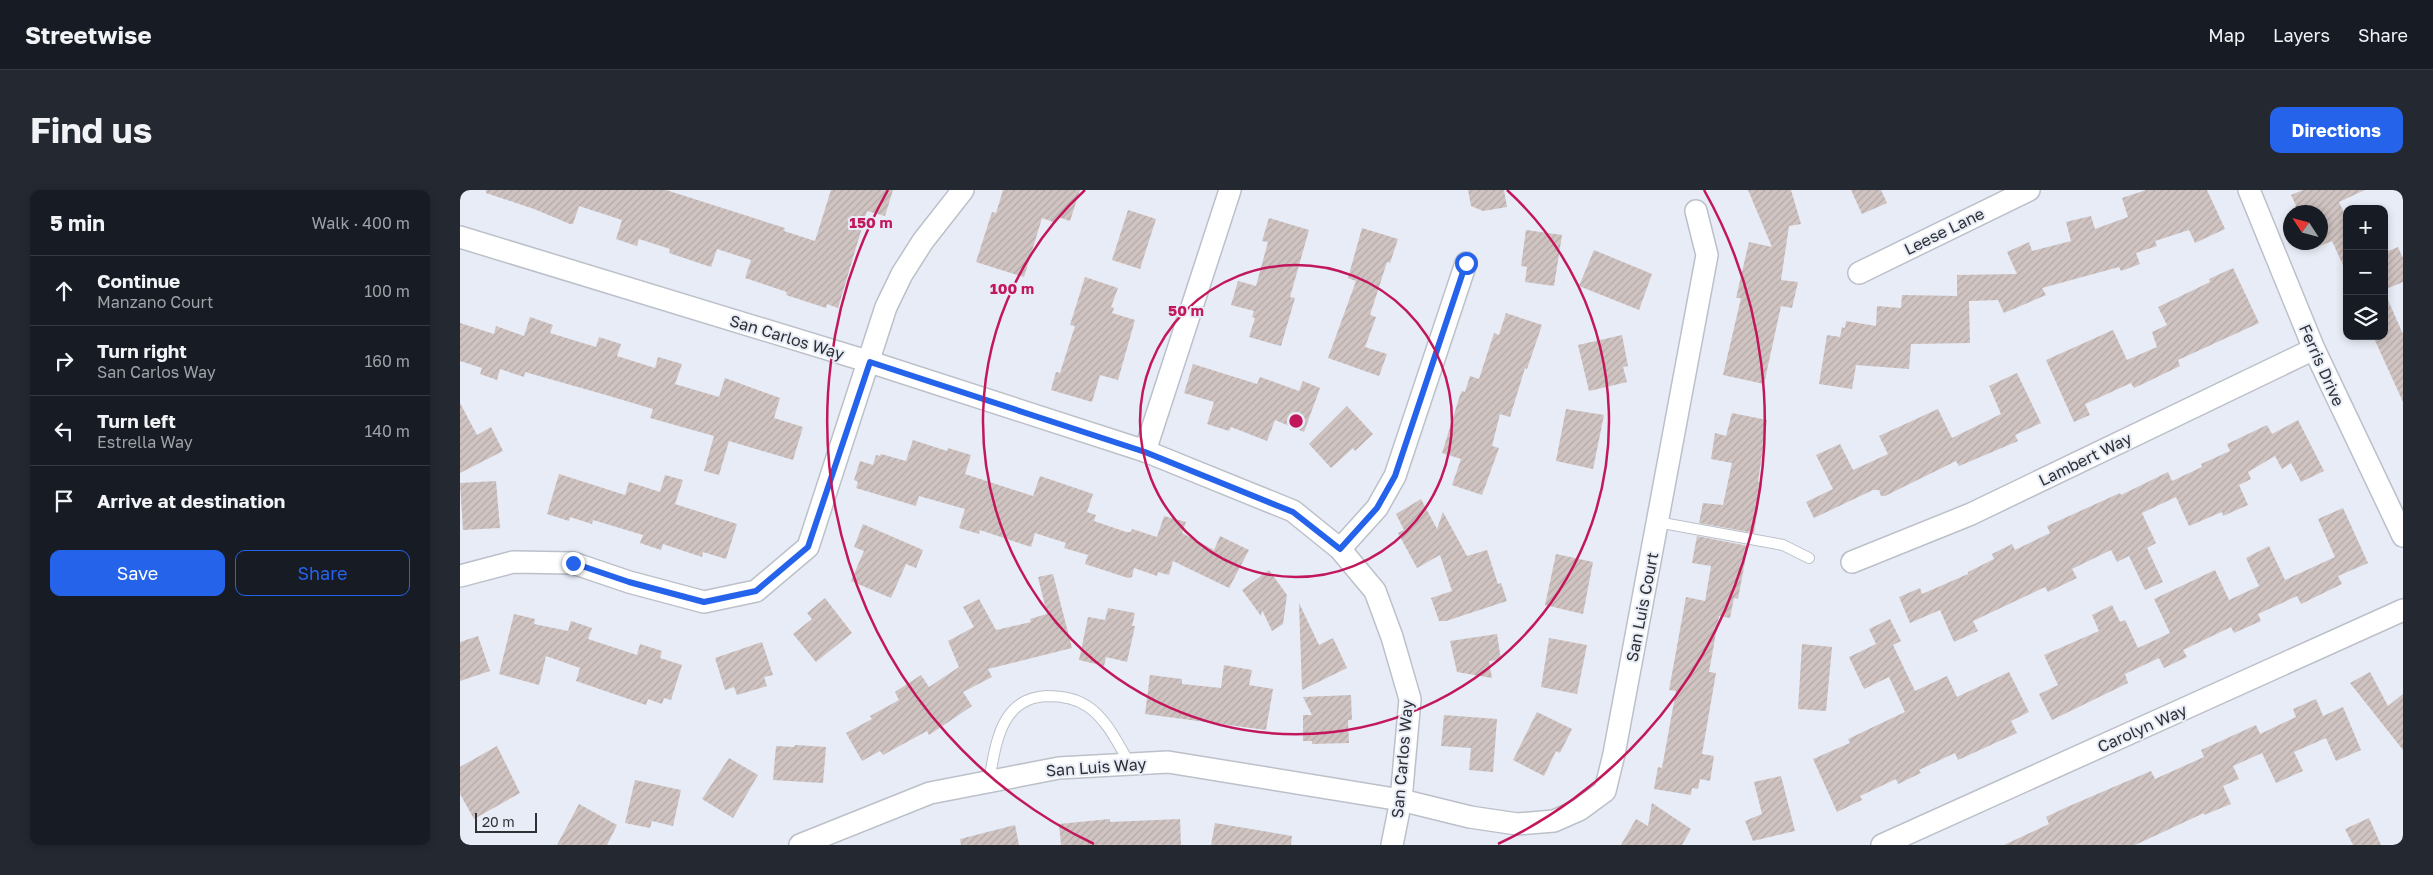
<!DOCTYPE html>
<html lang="en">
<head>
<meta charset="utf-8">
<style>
	body { margin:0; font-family:"Golos Text",sans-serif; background:#242831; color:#f1f3f6 }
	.controls { position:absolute; right:15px; top:15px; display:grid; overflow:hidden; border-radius:10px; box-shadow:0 2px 8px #0003 }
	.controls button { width:45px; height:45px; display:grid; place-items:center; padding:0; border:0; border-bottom:1px solid #363941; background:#171b24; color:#f1f3f6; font:25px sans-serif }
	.compass { position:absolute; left:1823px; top:15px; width:45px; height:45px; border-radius:50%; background:#171b24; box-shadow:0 2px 8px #0003; rotate:306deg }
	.scale { position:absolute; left:15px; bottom:12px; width:62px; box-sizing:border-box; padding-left:5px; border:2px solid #2e3033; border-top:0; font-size:14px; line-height:18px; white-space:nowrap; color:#2e3033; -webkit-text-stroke:4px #e7ecf6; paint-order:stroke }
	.stop { position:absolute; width:15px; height:15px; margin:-11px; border:4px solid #2563eb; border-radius:50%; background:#fff }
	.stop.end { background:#2563eb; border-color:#fff; box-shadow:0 1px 5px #0008 }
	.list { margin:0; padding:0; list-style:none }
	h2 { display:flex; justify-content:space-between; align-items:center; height:65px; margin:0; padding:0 20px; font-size:21px }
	h2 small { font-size:16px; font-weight:400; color:#9ea1a6 }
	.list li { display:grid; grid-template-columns:32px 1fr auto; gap:15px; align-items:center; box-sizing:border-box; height:70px; padding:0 20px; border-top:1px solid #363941 }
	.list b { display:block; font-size:19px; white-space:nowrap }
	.list p { margin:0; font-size:16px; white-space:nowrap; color:#9ea1a6 }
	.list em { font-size:16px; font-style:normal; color:#9ea1a6 }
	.actions { display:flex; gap:10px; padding:15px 20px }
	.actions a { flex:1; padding:11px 0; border:1px solid #2563eb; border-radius:10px; text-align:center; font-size:18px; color:#2563eb }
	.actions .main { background:#2563eb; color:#fff }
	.icon { flex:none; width:28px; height:28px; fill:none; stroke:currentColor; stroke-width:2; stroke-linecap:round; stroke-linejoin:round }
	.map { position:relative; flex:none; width:1943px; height:655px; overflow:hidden; border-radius:10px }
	header { display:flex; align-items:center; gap:30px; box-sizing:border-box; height:70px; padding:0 25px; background:#171b24; border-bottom:1px solid #363941 }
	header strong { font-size:24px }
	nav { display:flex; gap:28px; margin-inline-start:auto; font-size:18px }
	.intro { display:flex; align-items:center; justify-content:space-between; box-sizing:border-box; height:120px; padding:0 30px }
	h1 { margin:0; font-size:35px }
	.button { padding:12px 22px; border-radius:10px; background:#2563eb; color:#fff; font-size:18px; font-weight:700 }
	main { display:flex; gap:30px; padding:0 30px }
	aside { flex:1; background:#171b24; border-radius:10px; box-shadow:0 2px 8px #0003 }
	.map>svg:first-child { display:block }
	.building { fill:url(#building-hatch) }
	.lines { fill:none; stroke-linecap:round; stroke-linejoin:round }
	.lane-casing { stroke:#bbc0c9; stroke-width:12 }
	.street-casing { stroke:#bbc0c9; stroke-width:24 }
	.lane { stroke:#fff; stroke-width:10 }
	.street { stroke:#fff; stroke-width:21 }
	.route { stroke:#2563eb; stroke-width:6 }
	.ring { fill:none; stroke:#c2185b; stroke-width:2.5 }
	.labels { text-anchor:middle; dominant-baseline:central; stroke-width:4; stroke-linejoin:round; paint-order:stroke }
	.street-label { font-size:16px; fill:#2e3033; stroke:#e7ecf6 }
	.centre { fill:#c2185b; stroke:#e7ecf6; stroke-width:2.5 }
	.ring-label { font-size:15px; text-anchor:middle; font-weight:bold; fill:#c2185b; stroke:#e7ecf6; stroke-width:4; stroke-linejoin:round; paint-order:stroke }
</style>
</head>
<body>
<header>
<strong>Streetwise</strong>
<nav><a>Map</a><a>Layers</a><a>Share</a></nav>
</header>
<div class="intro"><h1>Find us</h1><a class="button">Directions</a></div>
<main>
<aside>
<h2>5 min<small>Walk · 400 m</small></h2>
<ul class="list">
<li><svg class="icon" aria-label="ahead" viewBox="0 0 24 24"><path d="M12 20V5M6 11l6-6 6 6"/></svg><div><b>Continue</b><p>Manzano Court</p></div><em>100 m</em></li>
<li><svg class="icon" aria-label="right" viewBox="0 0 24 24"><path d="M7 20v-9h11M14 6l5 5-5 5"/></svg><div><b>Turn right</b><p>San Carlos Way</p></div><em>160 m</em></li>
<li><svg class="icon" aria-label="left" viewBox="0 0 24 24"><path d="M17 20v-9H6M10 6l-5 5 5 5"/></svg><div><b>Turn left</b><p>Estrella Way</p></div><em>140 m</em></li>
<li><svg class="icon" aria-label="arrive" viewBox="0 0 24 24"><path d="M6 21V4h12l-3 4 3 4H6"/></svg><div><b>Arrive at destination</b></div></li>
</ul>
<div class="actions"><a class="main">Save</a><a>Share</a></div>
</aside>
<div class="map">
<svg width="1943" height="655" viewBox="0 0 1943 655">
	<defs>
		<pattern id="building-hatch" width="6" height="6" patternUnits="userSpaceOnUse" patternTransform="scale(1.25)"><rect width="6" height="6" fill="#d0c4c2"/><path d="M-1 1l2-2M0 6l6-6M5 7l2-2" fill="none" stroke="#b3a9a7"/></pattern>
	</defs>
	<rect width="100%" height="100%" fill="#e7ecf6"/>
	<g class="building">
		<path d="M26,0H206L325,38L324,41L355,51L371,0H433L425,26L407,21L378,118L367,114L366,118L326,105L327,102L285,88L291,70L257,59L251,77L209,63L210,59L179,49L177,56L156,49L162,30L119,16L113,34H110L74,19L26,3Z"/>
		<path d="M543,0H620L610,31L598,27L596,33L582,28L564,87L516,72L532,22L536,23Z"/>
		<path d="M1008,0H1044L1047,17L1023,21L1011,16Z"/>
		<path d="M1288,0H1331L1341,34L1329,36L1321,90L1338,92L1332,118L1321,116L1304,194L1263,185L1281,108H1276L1289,52L1312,57Z"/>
		<path d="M1391,0H1421L1427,13L1402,24Z"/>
		<path d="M1686,0H1747L1765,39L1735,53L1729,40L1695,51L1697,56L1676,63L1680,74L1661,81L1659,77L1582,98L1586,105L1544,123L1538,110L1509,111L1510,153L1451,154L1449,179L1396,175L1392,199L1359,194L1367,145L1380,147L1382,137L1385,138L1386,131L1416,136L1417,116L1441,118L1442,105L1497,106V85L1557,84L1547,62L1569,52L1572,61L1611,51L1606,32L1631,26L1635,39L1668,27L1662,8Z"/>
		<path d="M1843,0H1905L1879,12L1887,29V84L1872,51L1855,58L1852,52H1860V22H1839L1831,5Z"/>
		<path d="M668,20L696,29L680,79L652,70Z"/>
		<path d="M809,28L849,40L830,107L835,108L821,156L789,147L795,128L792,127L794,121L771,115L778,91L796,96L808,52L802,51Z"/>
		<path d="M902,38L938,49L930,73L927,72L910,125L916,127L905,157L927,164L919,186L868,168L896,91L888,88Z"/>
		<path d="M1066,40L1102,45L1094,96L1065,92L1067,77L1061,76Z"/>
		<path d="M1938,57L1943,68V92L1924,100V63Z"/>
		<path d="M1134,60L1192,84L1179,120L1119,96Z"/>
		<path d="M1773,78L1799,133L1718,170L1720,176L1689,191L1674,198L1671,193L1625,214L1630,225L1614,232L1586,170L1653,140L1667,170L1697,157L1692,142L1707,135L1698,117L1750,92L1749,89Z"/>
		<path d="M625,87L658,98L651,117L654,118L652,123L675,130L658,190L640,185L632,212L591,200L596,182L600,183L615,136L610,135Z"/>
		<path d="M1924,101L1943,144V212L1913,146H1924Z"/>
		<path d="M1046,123L1082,135L1067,179L1065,178L1050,227L1040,224L1032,256L1039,258L1022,305L992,295L1001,269L982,263L1000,205L1002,201L1005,202L1010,186L1019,189L1034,143L1039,145Z"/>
		<path d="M70,127L93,135L90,143L136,157L139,147L161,154L157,166L195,178L198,167L222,174L215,194L259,207L265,188L320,208L314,228L343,237L333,270L269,251L259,285L244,281L254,246L190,228L193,219L146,205L65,182L64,187L40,179L37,190L20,184L22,178L0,171V133L34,144L36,136L64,146Z"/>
		<path d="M1162,145L1168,176L1163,177L1167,192L1129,201L1118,155Z"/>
		<path d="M733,174L797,194L800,187L839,201L843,191L860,198L844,242L815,230L807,251L771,237L769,241L747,234L754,212L724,203Z"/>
		<path d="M1557,183L1581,233L1555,245L1558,251L1499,276L1496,271L1425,306H1421L1419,300H1413L1354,328L1346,312L1373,299L1356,265L1380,254L1393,280L1428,264L1419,246L1478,219L1492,248L1541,224L1529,196Z"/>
		<path d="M0,213L17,245L31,237L43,261L0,283Z"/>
		<path d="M887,216L913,244L895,261L893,258L871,278L849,254Z"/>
		<path d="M1106,219L1144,225L1133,279L1096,271Z"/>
		<path d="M1272,223L1307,230L1298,292L1302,293L1294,343L1239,333L1243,313L1263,315L1272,273L1251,269L1255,243L1266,246Z"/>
		<path d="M1838,230L1864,281L1841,292L1831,273L1822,279L1815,266L1788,282L1791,289L1779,295L1788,315L1763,326L1762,322L1729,336L1716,307L1682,323L1696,353L1687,358L1703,392L1685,400L1669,366L1657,372L1651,360L1612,379L1617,388L1588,402L1585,397L1513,431L1518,441L1494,452L1480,420L1450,433L1439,407L1460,398L1462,404L1508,384V382L1534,369L1532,364L1552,354L1555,360L1590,343L1587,336L1660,303L1661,305L1708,282L1712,291L1742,277L1741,274L1770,261L1767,254L1807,235L1812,244Z"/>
		<path d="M453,250L487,261L488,258L511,265L505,284L573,306L580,286L633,304L627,322L636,325L634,331L666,342H671L672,339L697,347L704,326L726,332L722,343L754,360L760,346L789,360L769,398L713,371L709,385L698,382L697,386L674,378L672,387L668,388L625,374L628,365L604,358L606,353L575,343L571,357L520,340L519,344L499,338L505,319L459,306L456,316L396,298L398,292L394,290L400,271L413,275L416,265L420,266L421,264L446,271Z"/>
		<path d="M99,284L165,305L169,292L200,302L205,285L223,290L215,314L277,334L266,369L243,362L242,367L203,354L201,360L180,353L183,345L133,330L132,334L110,327L109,331L87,324Z"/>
		<path d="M36,291L40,338L3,340L0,293Z"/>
		<path d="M961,309L977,339L983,322L1007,366L1027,360L1038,394L1041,393L1047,411L986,431H979L971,408L992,401L980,365L957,378L938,343L944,340L936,324Z"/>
		<path d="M1883,318L1908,373L1878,386L1882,394L1841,414L1837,406L1798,424L1801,431L1774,443L1771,437L1723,460L1727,467L1704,478L1699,468L1665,484L1668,493L1592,530L1579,504L1598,495L1584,465L1639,441L1632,425L1652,415L1660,432L1665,430L1678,458L1710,443L1694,409L1755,380L1769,410L1799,396L1786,368L1809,356L1825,390L1875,367L1858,329Z"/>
		<path d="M403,334L463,360L456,378L446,374L431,408L391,391L404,361L394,357Z"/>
		<path d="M1237,346L1288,356L1278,409L1274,408L1270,428L1259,426L1249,482L1256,483L1242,564L1254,566L1250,591L1240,589L1238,599L1232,598L1231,605L1194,599L1198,577L1202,578L1216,501L1209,500L1226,407L1245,411L1251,376L1232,373Z"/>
		<path d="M1096,364L1133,372L1123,424L1085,415Z"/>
		<path d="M809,380L827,405L823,434L812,441L802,420L801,426L782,400Z"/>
		<path d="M593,384L612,458L528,479L532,487L503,502L512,516L469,545L467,541L423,565L420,561L402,571L386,543L412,529L410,526L439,510L435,502L461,485L469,497L499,477L488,451L514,437L503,417L519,409L536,440L571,432L570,429L587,424L578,387Z"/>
		<path d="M365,408L392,443L356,472L333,444L352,429L347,423Z"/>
		<path d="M839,413L859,455L873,448L887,478L842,500Z"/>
		<path d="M648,418L675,423L672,436H675L667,472L646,467L644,476L619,470L628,427L645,430Z"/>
		<path d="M54,424L75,429L74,434L108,441L111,431L132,438L128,449L177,465L180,454L202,461L200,468L222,475L211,510L204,508L202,514L188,509L186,515L116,491L120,478L86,466L79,495L39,484Z"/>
		<path d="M1430,429L1441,451L1433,455L1455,501L1487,486L1497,507L1549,482L1569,522L1551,531L1557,543L1498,570L1495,563L1459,580L1461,583L1438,594L1436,589L1400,606L1402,610L1377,622L1353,569L1390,553L1388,549L1445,522L1429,487L1404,499L1389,467L1416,454L1409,439Z"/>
		<path d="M1037,444L1041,470L1029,471L1032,488L997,482L990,451Z"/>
		<path d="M18,446L30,481L0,491V452Z"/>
		<path d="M1089,448L1127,455L1117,504L1081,497Z"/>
		<path d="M302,452L313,485L304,487L307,496L277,505L274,497L265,500L255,468Z"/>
		<path d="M1342,454L1372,457L1366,521L1338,519Z"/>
		<path d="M764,475L792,480L789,495L813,499L806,540L685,524L690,485L722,489V494L761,498Z"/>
		<path d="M1910,482L1928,516L1943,504V560L1890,493Z"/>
		<path d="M891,505L892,530H888L889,553L852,554V551H843V525H852L843,507Z"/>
		<path d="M1856,509L1863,526L1883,517L1901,560L1876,571L1866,548L1834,562L1843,581L1816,593L1802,563L1773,576L1779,589L1763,596L1771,614L1744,625V623L1675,655H1544L1589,634L1586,627L1607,617L1691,581L1695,589L1744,567L1741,560L1796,535L1800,544L1836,527L1833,519Z"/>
		<path d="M1077,522L1112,539L1100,563L1096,561L1084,586L1053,570Z"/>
		<path d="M984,525L1037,529L1033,582L1009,580L1011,558L981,556Z"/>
		<path d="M335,555L366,557L363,593L313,590L316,556L334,557Z"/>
		<path d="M37,556L60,603L14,629L0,604V577Z"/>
		<path d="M269,568L298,585L273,628L242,609Z"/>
		<path d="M1321,586L1335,641L1293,651L1285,631L1302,624L1294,592Z"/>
		<path d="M175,590L221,600L213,636L192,631L190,638L165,633Z"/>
		<path d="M1192,613L1231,639L1222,655H1161L1176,629L1188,636Z"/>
		<path d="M119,614L157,635L147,655H97Z"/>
		<path d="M1909,628L1921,655H1893L1885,639Z"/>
		<path d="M650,629V632L720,629L721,655H601L599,634Z"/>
		<path d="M755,633L832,646L831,655H751Z"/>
		<path d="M555,635L559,655H501L500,649Z"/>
	</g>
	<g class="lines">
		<defs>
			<g id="lane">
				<path d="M1197,332L1323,355L1349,368"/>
				<path d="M529,591C536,554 540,508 587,506C601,506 615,508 627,516C647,529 658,554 670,574"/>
			</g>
			<g id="street">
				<path d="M1789,0L1854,159L1943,346"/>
				<path d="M0,47L410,172L685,261L833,321L880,359L915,401L932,447L950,509L941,610L932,655"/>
				<path d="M1399,83L1569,0"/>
				<path d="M685,261L770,0"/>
				<path d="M880,359L917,318L935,286L1006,73"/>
				<path d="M1392,372L1511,324L1854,159"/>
				<path d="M0,386L53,372L113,373L169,392L244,412L296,401L348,357L426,117L442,84L463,51L503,0"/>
				<path d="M340,655L470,603L599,578L708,572L941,610L1010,627L1057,634L1094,631L1119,620L1145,601L1154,564L1247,65L1236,21"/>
				<path d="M1422,655L1943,420"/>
			</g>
		</defs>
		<use href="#lane" class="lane-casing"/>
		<use href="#street" class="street-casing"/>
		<use href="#lane" class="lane"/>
		<use href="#street" class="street"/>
	</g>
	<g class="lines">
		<path class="route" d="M113,373L169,392L244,412L296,401L348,357L410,172L685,262L833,322L880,359L917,318L935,286L1006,73"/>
	</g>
	<g class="ring">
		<circle cx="836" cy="231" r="156"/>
		<path d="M1047 0A313 313 0 1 1 625 0"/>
		<path d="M634 654A469 469 0 0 1 428 0M1244 0A469 469 0 0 1 1038 654"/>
	</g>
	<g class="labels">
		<g class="street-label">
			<text transform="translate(1484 41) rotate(-26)">Leese Lane</text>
			<text transform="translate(327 147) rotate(17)">San Carlos Way</text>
			<text transform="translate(1862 175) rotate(66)">Ferris Drive</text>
			<text transform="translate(1625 269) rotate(-26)">Lambert Way</text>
			<text transform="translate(1182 417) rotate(-79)">San Luis Court</text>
			<text transform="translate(1682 538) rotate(-24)">Carolyn Way</text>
			<text transform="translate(942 569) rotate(-85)">San Carlos Way</text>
			<text transform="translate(636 577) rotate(-4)">San Luis Way</text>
		</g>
	</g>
	<circle cx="836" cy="231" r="8" class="centre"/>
	<g class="ring-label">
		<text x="411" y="38">150 m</text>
		<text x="552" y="104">100 m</text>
		<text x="726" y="126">50 m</text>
	</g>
</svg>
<div class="controls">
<button>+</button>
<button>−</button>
<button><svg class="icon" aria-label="layers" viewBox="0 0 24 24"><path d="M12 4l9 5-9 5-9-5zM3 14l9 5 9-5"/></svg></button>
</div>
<svg class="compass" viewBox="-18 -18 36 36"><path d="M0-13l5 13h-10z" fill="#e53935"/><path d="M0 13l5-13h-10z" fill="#9ea1a6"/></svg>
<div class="scale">20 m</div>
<div class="stop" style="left:1006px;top:73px"></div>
<div class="stop end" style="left:113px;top:373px"></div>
</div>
</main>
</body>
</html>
